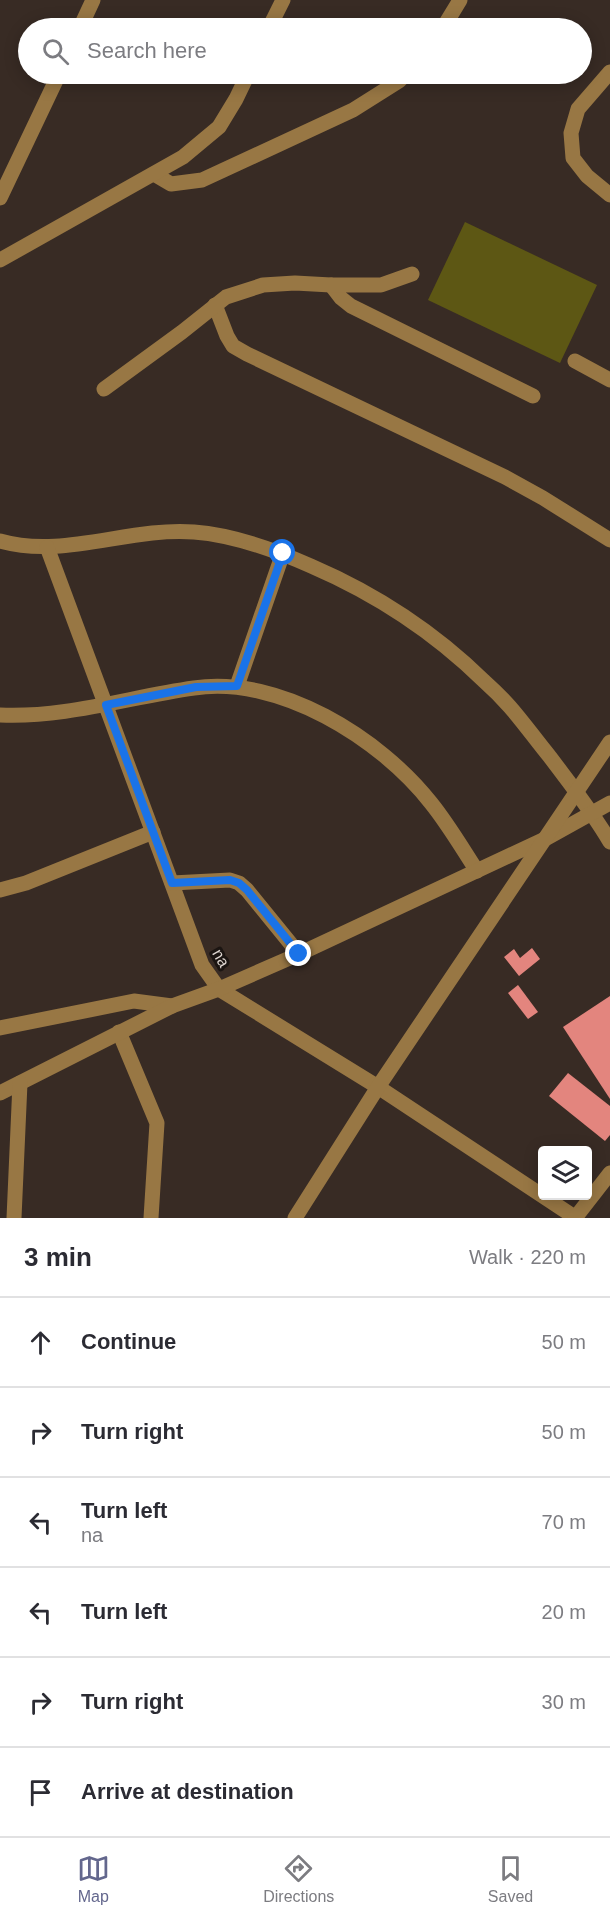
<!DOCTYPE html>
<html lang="en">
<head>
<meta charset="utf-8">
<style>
	body { margin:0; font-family:Helvetica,sans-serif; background:#f2f2f3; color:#2b2b33 }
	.controls { position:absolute; right:18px; bottom:18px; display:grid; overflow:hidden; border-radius:6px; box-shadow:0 3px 15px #0003 }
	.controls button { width:54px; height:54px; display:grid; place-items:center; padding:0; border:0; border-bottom:2px solid #e1e1e2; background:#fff; color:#2b2b33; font:30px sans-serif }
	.stop { position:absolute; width:18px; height:18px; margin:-14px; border:4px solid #1a73e8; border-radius:50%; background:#fff }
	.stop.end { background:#1a73e8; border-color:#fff; box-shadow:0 2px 6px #0008 }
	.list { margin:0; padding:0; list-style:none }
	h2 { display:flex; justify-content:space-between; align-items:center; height:78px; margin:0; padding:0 24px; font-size:26px }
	h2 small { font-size:20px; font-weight:400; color:#7c7c81 }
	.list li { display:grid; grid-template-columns:39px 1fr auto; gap:18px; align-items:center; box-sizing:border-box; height:90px; padding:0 24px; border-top:2px solid #e1e1e2 }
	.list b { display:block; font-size:22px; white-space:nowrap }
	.list p { margin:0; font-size:20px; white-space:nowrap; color:#7c7c81 }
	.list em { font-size:20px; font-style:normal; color:#7c7c81 }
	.icon { flex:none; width:33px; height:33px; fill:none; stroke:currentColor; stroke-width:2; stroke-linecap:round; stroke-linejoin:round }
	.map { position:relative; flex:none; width:610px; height:1218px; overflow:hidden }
	.search { position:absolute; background:#fff; box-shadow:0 3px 15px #0003; left:18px; right:18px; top:18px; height:66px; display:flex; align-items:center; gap:15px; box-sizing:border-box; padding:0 21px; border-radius:33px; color:#7c7c81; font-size:22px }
	.sheet { height:618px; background:#fff }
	nav { display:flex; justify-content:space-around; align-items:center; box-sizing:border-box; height:84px; border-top:2px solid #e1e1e2; background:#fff; font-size:16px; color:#7c7c81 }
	nav a { display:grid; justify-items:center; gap:3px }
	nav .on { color:#63678d }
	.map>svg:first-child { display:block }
	.green { fill:#5d5714 }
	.building { fill:#e3857e }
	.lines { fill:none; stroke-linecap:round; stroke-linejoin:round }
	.minor { stroke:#987744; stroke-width:15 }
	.route { stroke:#1a73e8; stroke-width:8 }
	.labels { text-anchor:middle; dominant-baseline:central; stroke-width:6; stroke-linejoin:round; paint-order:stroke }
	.street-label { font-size:16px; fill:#ddd5d0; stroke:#1b1512 }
</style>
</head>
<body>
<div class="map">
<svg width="610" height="1218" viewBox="0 0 610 1218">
	<rect width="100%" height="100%" fill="#382b24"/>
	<path class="green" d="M465,222L597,285L560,363L428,300Z"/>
	<g class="building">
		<path d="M532,948L540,959L519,976L504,957L514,949L520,958Z"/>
		<path d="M518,985L538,1012L528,1019L508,993Z"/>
		<path d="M610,996V1099L563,1027Z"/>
		<path d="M568,1073L610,1106V1135L605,1141L549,1096Z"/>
	</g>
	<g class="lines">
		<g class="minor">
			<path d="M80,28L93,0"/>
			<path d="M269,28L283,0"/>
			<path d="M443,28L460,0"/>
			<path d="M610,72L578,109L571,133L573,158L587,176L610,195"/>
			<path d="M154,174L171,184L202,180L353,110L399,81L406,74"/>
			<path d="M0,198L59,74"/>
			<path d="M0,260L183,157L219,127L236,99L248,74"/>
			<path d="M331,285L341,298L351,306L533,396"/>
			<path d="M215,305L227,336L233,346L247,354L505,477L543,498L610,540"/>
			<path d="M575,361L610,380"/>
			<path d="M104,389L182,332L226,297L263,285L295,283L331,285H381L412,274"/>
			<path d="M0,541C63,559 129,527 194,532C234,535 275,550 311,566C376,594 434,632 484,681C493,689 502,698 510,707C524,723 536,740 550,757C571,785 592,811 610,842"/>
			<path d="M47,547L202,965L219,989L378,1087L576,1218"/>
			<path d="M237,686L283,553"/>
			<path d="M0,715C66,718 129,697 194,688C279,675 380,738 431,803C448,824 462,848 477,871"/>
			<path d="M172,883L230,880L239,883L247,890L299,954"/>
			<path d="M0,890L26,883L153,832"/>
			<path d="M0,1028L134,1001L172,1006"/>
			<path d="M119,1032L157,1123L151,1218"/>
			<path d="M0,1093L172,1006L219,989L299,954L547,838L610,803"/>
			<path d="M14,1218L20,1083"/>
			<path d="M295,1218L378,1087L610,742"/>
			<path d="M575,1218L610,1173"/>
		</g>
	</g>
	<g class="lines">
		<path class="route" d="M283,553L237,686L196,687L106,705L172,883L230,880L239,883L247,890L299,954"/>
	</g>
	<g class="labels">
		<g class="street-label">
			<text transform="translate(221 958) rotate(60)">na</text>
		</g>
	</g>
</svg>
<div class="controls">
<button><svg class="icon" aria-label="layers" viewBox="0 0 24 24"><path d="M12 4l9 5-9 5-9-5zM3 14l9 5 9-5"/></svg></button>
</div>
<div class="stop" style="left:283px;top:553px"></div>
<div class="stop end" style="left:299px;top:954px"></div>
<div class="search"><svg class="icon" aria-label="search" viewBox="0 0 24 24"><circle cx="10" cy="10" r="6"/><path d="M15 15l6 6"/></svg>Search here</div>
</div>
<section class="sheet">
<h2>3 min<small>Walk · 220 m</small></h2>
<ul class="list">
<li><svg class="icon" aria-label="ahead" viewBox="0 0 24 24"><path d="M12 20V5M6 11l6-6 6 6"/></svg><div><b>Continue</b></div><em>50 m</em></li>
<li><svg class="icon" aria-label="right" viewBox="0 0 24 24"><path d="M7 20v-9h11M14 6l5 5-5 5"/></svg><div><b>Turn right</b></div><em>50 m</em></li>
<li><svg class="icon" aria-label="left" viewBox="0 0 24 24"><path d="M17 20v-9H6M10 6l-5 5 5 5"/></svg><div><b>Turn left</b><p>na</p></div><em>70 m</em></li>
<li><svg class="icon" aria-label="left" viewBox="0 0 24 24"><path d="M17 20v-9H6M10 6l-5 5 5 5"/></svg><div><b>Turn left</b></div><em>20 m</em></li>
<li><svg class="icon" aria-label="right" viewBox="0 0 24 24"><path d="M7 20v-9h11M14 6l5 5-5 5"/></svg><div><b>Turn right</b></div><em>30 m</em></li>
<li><svg class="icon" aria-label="arrive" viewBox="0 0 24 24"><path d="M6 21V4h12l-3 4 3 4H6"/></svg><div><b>Arrive at destination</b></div></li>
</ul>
</section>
<nav>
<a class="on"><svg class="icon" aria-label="map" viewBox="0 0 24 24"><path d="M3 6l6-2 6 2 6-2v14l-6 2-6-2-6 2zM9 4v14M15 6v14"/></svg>Map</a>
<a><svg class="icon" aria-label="directions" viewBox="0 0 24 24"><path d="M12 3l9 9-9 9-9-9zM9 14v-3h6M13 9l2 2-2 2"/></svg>Directions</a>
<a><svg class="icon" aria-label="saved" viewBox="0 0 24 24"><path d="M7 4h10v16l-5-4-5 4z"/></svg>Saved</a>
</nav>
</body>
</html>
